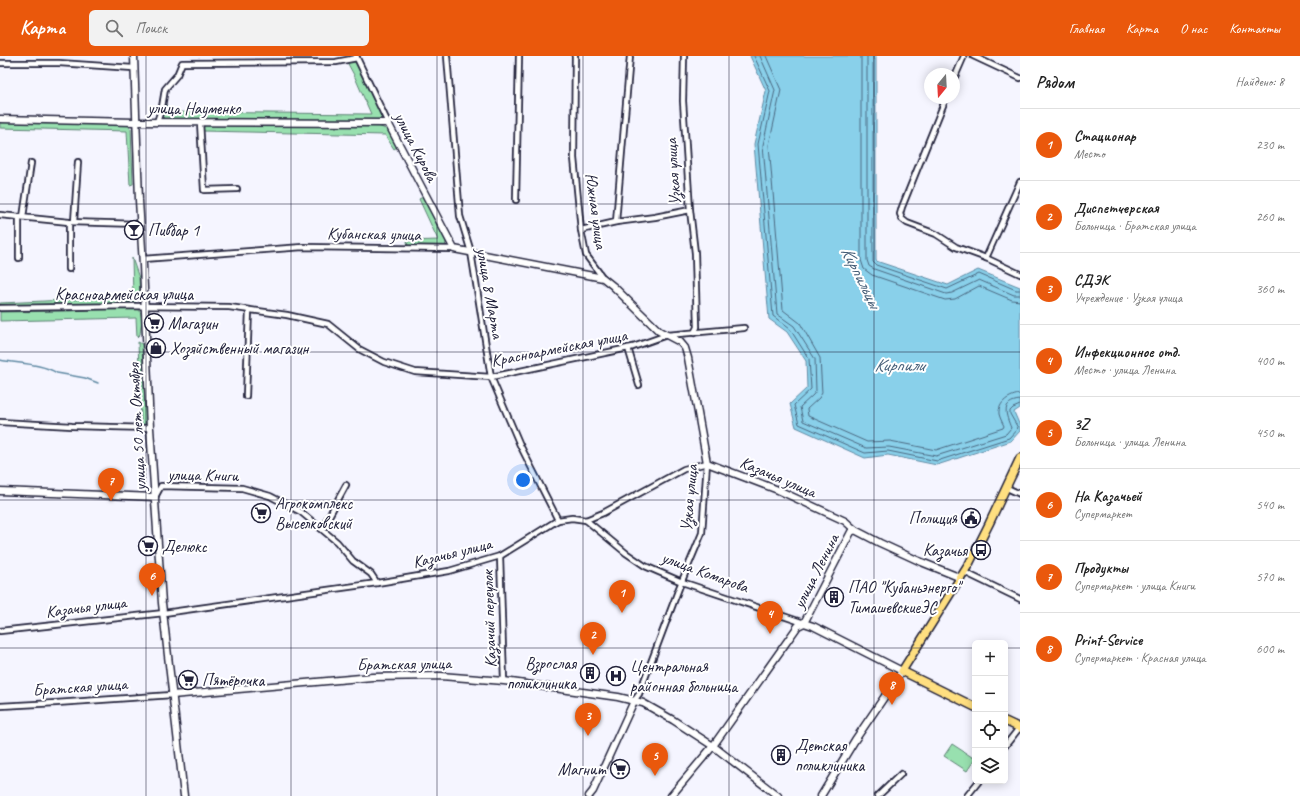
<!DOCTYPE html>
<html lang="ru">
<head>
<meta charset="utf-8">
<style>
	body { margin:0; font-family:Caveat,sans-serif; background:#f2f2f2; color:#222 }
	.controls { position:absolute; right:12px; bottom:12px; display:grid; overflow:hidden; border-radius:6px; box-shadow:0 2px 10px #0003 }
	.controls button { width:36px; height:36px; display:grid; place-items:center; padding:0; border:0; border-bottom:1px solid #e0e0e0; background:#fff; color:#222; font:20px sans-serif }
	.compass { position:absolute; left:924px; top:12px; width:36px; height:36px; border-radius:50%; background:#fff; box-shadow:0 2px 10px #0003; rotate:198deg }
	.you { position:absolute; left:523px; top:424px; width:14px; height:14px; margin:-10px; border:3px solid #fff; border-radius:50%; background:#1a73e8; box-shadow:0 0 0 6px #1a73e833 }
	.badge { display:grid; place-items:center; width:26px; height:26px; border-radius:50%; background:#ea580c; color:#fff; font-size:13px; font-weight:700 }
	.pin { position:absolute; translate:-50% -33px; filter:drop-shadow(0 1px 2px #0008) }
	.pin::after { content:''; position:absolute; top:21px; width:14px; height:12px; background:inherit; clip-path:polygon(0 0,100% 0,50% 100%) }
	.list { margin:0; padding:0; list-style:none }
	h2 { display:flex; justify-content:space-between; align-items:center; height:52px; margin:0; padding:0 16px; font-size:17px }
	h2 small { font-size:13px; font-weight:400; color:#767676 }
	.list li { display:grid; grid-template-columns:26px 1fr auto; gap:12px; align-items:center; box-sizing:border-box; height:72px; padding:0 16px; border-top:1px solid #e0e0e0 }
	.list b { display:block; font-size:15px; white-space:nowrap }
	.list p { margin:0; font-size:13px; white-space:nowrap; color:#767676 }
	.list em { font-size:13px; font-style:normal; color:#767676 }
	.icon { flex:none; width:22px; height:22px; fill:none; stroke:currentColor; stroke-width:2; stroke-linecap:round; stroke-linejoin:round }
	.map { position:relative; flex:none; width:1020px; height:740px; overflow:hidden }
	header { display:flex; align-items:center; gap:24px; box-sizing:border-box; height:56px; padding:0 20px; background:#ea580c; color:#fff }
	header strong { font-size:19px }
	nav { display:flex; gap:22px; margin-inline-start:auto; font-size:14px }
	.search { width:280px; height:36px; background:#f2f2f2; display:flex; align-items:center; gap:10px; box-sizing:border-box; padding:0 14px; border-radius:6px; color:#767676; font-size:15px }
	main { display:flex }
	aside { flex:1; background:#fff }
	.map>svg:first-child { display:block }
	.green { fill:#98e0af; stroke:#5d8175 }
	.water { fill:#89d0ea; stroke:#608aa4 }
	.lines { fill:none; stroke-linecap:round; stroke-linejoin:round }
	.shore { stroke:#4b6881; stroke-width:1 }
	.stream { stroke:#608aa4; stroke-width:1.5 }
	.street-casing { stroke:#22223b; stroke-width:8 }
	.secondary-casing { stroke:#22223b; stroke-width:9 }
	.primary-casing { stroke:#22223b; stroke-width:10 }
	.street { stroke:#fff; stroke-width:4.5 }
	.secondary { stroke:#fff; stroke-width:6 }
	.primary { stroke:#ffdf80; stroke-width:7 }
	.grid { fill:none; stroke:#22223b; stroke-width:1; stroke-opacity:0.55 }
	.labels { text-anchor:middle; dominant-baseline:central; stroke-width:4; stroke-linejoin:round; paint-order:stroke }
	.street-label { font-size:17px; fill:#22223b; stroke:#fff }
	.poi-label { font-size:17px; fill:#22223b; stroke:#fff; text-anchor:start }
	.water-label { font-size:18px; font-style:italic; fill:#465f78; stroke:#fff }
</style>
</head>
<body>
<header>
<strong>Карта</strong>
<div class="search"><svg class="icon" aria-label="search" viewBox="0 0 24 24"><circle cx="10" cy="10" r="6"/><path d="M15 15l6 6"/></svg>Поиск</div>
<nav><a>Главная</a><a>Карта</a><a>О нас</a><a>Контакты</a></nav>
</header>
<main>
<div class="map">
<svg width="1020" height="740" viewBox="0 0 1020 740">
	<rect width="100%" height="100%" fill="#f5f5ff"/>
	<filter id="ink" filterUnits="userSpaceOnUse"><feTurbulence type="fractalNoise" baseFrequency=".025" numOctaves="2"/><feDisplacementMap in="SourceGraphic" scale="8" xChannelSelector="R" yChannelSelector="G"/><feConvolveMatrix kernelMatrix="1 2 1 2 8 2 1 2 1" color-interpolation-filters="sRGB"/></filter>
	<g filter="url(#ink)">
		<g class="green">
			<path d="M354,4H357L382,60L380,64L165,63L161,59L165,45L168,55L170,56L371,58L354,19L347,6Z"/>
			<path d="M0,66L127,68L131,73L133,128L130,129L127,75L0,72Z"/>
			<path d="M202,69L378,70L388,74L397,91L394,93L385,79L202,75Z"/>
			<path d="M423,141L446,186L445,191H408L407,185L438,184L419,143Z"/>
			<path d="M132,202L139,222L140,240L134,247L74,251L0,252V247L133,241Z"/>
			<path d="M135,251C145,255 141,270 140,278L137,281L136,262L0,265V256L70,255Z"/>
			<path d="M138,286L142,288V290L146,368L145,370L135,369L141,367Z"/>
			<path d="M952,688L975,703L967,715L944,700Z"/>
		</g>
		<path class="water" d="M750,0H876V205L948,229L978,214L1020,231V352L1014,356L1020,370V375L1011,385L937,409L888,399L865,402L796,371L790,348L807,332L806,305L787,276L769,263L754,88L766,35Z"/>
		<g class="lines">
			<g class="shore">
				<path d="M754,0L770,35L758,88L773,260L790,273L809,303L811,333L794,349L799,368L865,397L888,395L937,405L1009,382L1018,372L1010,358V355L1013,352L1020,349"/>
				<path d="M760,0L775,34L763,89L777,258L794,270L815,303L816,335L813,339L800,351L803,365L866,392L889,391L936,400L1006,378L1011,372C1006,359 1000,346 1020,344"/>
				<path d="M766,0L781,34L769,89L783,254L800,267L820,302L822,337L819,342L807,353L808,360L867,386L890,385L936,394L1003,372L1004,370C1002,366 1000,362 999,358C998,346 1010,339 1020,338"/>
				<path d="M861,0V204L864,213L872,219L945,244L955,243L979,230L1012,244L1020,245"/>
				<path d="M867,0V204L869,210L874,213L946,238L952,237L979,224L1014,239H1020"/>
				<path d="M873,0V206L876,209L947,233L979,218L1016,234H1020"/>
			</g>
			<path class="stream" d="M0,304C18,308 41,307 57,317L85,322L98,327"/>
			<defs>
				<g id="street">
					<path d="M356,0L388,67"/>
					<path d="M447,0L460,160L471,196L491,321L520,389L558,464"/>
					<path d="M575,0L574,102L581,174L586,199L603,222"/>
					<path d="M684,0L683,45L690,154L695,197L697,271L694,277"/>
					<path d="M973,0L1020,22"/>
					<path d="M0,7H59L133,12"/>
					<path d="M954,23L964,0"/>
					<path d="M946,42L902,151L900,158L902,163L907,167L936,178L956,191L986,202L1020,218"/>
					<path d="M157,66L162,51L165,33L177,19L182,7L336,6L357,2"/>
					<path d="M200,66L204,134L237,133"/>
					<path d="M516,144L519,0"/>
					<path d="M0,159L69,166L140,168"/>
					<path d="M19,161V202"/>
					<path d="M23,161L31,107"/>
					<path d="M69,166V213"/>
					<path d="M74,166L78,106"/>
					<path d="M616,166L630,0"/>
					<path d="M581,174L616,166L655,161L690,154"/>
					<path d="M986,202L1020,126"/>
					<path d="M143,203L303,191L454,193"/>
					<path d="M0,252L135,250L229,251L287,259L328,268L359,293L384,306L415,316L491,321L633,291L667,279L744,272"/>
					<path d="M628,292L639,329"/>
					<path d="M246,340L249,254"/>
					<path d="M0,366L72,370L150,372"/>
					<path d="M1007,432L1020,438"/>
					<path d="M155,441L161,430L242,432L270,440L301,456L337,486L353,505L371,518L377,527"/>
					<path d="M586,464L626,497L645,510L682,526L804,567"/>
					<path d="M322,473L346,429"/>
					<path d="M500,500L504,625"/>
					<path d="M964,516L1020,543"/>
					<path d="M0,575L164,557L377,527L449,515L500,500L558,464L572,462L586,464L603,457L684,413L707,407L702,477L679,532L639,638L634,645"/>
					<path d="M0,650L56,647L172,639"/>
					<path d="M1005,690L1020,671"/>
					<path d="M878,740L901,718"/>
					<path d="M967,740L979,725"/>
				</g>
				<g id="secondary">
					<path d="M134,0L139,144L143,209L150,372L162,547L184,740"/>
					<path d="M0,63L135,66L388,67L454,193L603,222L613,230L659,275L680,286L685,292L688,302L707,407L778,434L845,465L855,474L880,487L919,505L961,522"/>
					<path d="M0,435L155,441"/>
					<path d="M804,567L813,570L902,615L855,684L821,740"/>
					<path d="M172,639L372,621L441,620L504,625L618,641L643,647L673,664L713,690L778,740"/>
					<path d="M589,740L593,735L634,645"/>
					<path d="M671,740L713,690L798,570L804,567L851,476L855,474"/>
				</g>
				<g id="primary">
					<path d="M975,651L902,615L969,508L989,468L1020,402"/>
					<path d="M1005,665L1020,672"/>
				</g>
			</defs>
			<use href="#street" class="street-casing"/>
			<use href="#secondary" class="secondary-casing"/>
			<use href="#primary" class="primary-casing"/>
			<use href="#street" class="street"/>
			<use href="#secondary" class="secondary"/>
			<use href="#primary" class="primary"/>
		</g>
	</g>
	<path class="grid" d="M146,0V740M291,0V740M437,0V740M583,0V740M729,0V740M874,0V740M0,148H1020M0,296H1020M0,444H1020M0,592H975M1005,592H1020"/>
	<defs>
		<symbol id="bar-ring" viewBox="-11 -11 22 22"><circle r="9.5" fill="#fff" stroke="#22223b" stroke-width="1.5"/><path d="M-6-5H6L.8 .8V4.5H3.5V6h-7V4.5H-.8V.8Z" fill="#22223b"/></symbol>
		<symbol id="supermarket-ring" viewBox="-11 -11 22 22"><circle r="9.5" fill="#fff" stroke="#22223b" stroke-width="1.5"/><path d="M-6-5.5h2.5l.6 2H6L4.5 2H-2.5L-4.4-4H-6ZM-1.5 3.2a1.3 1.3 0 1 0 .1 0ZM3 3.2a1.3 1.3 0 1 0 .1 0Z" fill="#22223b"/></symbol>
		<symbol id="shop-ring" viewBox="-11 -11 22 22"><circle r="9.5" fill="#fff" stroke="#22223b" stroke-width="1.5"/><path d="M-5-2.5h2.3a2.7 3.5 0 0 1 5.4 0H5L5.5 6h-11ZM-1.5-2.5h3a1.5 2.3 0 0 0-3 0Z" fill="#22223b"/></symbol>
		<symbol id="civic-ring" viewBox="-11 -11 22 22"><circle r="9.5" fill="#fff" stroke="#22223b" stroke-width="1.5"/><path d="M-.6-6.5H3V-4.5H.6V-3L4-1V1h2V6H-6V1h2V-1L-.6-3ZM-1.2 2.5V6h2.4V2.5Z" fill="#22223b"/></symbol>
		<symbol id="bus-ring" viewBox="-11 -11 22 22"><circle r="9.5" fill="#fff" stroke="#22223b" stroke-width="1.5"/><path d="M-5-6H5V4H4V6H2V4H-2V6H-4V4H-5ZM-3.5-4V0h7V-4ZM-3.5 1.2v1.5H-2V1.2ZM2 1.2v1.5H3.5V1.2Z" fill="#22223b"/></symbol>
		<symbol id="building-ring" viewBox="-11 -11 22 22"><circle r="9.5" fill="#fff" stroke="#22223b" stroke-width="1.5"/><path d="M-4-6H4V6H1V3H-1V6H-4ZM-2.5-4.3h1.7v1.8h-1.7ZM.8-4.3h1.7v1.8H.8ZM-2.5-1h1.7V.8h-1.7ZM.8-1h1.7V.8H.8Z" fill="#22223b"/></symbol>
		<symbol id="hospital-ring" viewBox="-11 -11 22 22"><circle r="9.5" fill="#fff" stroke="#22223b" stroke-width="1.5"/><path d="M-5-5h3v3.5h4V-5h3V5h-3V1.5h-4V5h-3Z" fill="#22223b"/></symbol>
	</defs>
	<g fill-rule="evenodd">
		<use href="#bar-ring" x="123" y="163" width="22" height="22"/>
		<use href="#supermarket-ring" x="143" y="256" width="22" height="22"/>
		<use href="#shop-ring" x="145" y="281" width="22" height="22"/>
		<use href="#supermarket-ring" x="250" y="446" width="22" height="22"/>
		<use href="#civic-ring" x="960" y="451" width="22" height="22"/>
		<use href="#supermarket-ring" x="137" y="479" width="22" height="22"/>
		<use href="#bus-ring" x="970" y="483" width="22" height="22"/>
		<use href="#building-ring" x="823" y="530" width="22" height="22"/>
		<use href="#building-ring" x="579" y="606" width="22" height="22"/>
		<use href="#hospital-ring" x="605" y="609" width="22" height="22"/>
		<use href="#supermarket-ring" x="177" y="613" width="22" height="22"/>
		<use href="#building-ring" x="770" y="688" width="22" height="22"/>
		<use href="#supermarket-ring" x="609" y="702" width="22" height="22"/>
	</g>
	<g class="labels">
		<g class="street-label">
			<text x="194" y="52">улица Науменко</text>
			<text transform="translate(416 91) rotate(63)">улица Кирова</text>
			<text transform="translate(673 116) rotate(-94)">Узкая улица</text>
			<text transform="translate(596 155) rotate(82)">Южная улица</text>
			<text transform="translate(374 178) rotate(1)">Кубанская улица</text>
			<text transform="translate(490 237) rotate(80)">улица 8 Марта</text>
			<text x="124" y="238">Красноармейская улица</text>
			<text transform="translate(559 292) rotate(-11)">Красноармейская улица</text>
			<text transform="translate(137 371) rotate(-93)">улица 50 лет Октября</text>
			<text transform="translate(203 419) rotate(1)">улица Книги</text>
			<text transform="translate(778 421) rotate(23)">Казачья улица</text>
			<text transform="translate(689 442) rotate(-85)">Узкая улица</text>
			<text transform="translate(452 497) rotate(-14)">Казачья улица</text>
			<text transform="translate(816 515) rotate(-63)">улица Ленина</text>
			<text transform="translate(705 516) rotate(20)">улица Комарова</text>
			<text transform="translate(86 551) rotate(-7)">Казачья улица</text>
			<text transform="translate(489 563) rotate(-92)">Казачий переулок</text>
			<text transform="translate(404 608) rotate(-1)">Братская улица</text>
			<text transform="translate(80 631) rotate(-4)">Братская улица</text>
		</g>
		<g class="poi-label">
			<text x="148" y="174">Пивбар 1</text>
			<text x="168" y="267">Магазин</text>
			<text x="170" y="292">Хозяйственный магазин</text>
			<text x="275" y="447">Агрокомплекс<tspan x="275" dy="20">Выселковский</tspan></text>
			<text x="957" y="462" text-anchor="end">Полиция</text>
			<text x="162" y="490">Делюкс</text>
			<text x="967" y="494" text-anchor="end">Казачья</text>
			<text x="848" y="531">ПАО "Кубаньэнерго"<tspan x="848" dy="20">ТимашевскиеЭС</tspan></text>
			<text x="576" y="607" text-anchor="end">Взрослая<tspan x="576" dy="20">поликлиника</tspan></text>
			<text x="630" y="610">Центральная<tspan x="630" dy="20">районная больница</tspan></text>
			<text x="202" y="624">Пятёрочка</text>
			<text x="795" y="689">Детская<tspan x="795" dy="20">поликлиника</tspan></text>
			<text x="606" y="713" text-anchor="end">Магнит</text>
		</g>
		<g class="water-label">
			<text transform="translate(861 221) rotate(63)">Кирпильцы</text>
			<text x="899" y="309">Кирпили</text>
		</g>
	</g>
</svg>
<div class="controls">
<button>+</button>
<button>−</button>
<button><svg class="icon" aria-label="locate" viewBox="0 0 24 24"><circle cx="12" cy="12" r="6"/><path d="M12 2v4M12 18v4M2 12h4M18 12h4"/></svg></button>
<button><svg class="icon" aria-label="layers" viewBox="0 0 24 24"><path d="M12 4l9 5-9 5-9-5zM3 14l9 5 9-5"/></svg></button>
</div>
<svg class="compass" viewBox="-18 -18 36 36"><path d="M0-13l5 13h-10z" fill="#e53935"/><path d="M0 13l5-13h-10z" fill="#767676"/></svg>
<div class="you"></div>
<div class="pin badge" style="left:622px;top:557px">1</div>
<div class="pin badge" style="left:593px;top:599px">2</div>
<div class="pin badge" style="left:588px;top:680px">3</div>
<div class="pin badge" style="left:770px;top:578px">4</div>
<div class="pin badge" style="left:655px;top:720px">5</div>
<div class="pin badge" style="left:152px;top:540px">6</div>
<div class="pin badge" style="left:111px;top:445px">7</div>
<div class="pin badge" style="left:892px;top:649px">8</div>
</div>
<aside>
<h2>Рядом<small>Найдено: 8</small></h2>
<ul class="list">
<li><span class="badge">1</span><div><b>Стационар</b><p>Место</p></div><em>230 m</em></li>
<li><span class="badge">2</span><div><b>Диспетчерская</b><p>Больница · Братская улица</p></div><em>260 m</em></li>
<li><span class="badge">3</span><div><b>СДЭК</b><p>Учреждение · Узкая улица</p></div><em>360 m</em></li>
<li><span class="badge">4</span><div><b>Инфекционное отд.</b><p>Место · улица Ленина</p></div><em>400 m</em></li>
<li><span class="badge">5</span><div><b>3Z</b><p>Больница · улица Ленина</p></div><em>450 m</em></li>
<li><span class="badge">6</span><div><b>На Казачьей</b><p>Супермаркет</p></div><em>540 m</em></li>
<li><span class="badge">7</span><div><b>Продукты</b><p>Супермаркет · улица Книги</p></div><em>570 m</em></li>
<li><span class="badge">8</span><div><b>Print-Service</b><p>Супермаркет · Красная улица</p></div><em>600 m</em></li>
</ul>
</aside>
</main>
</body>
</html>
